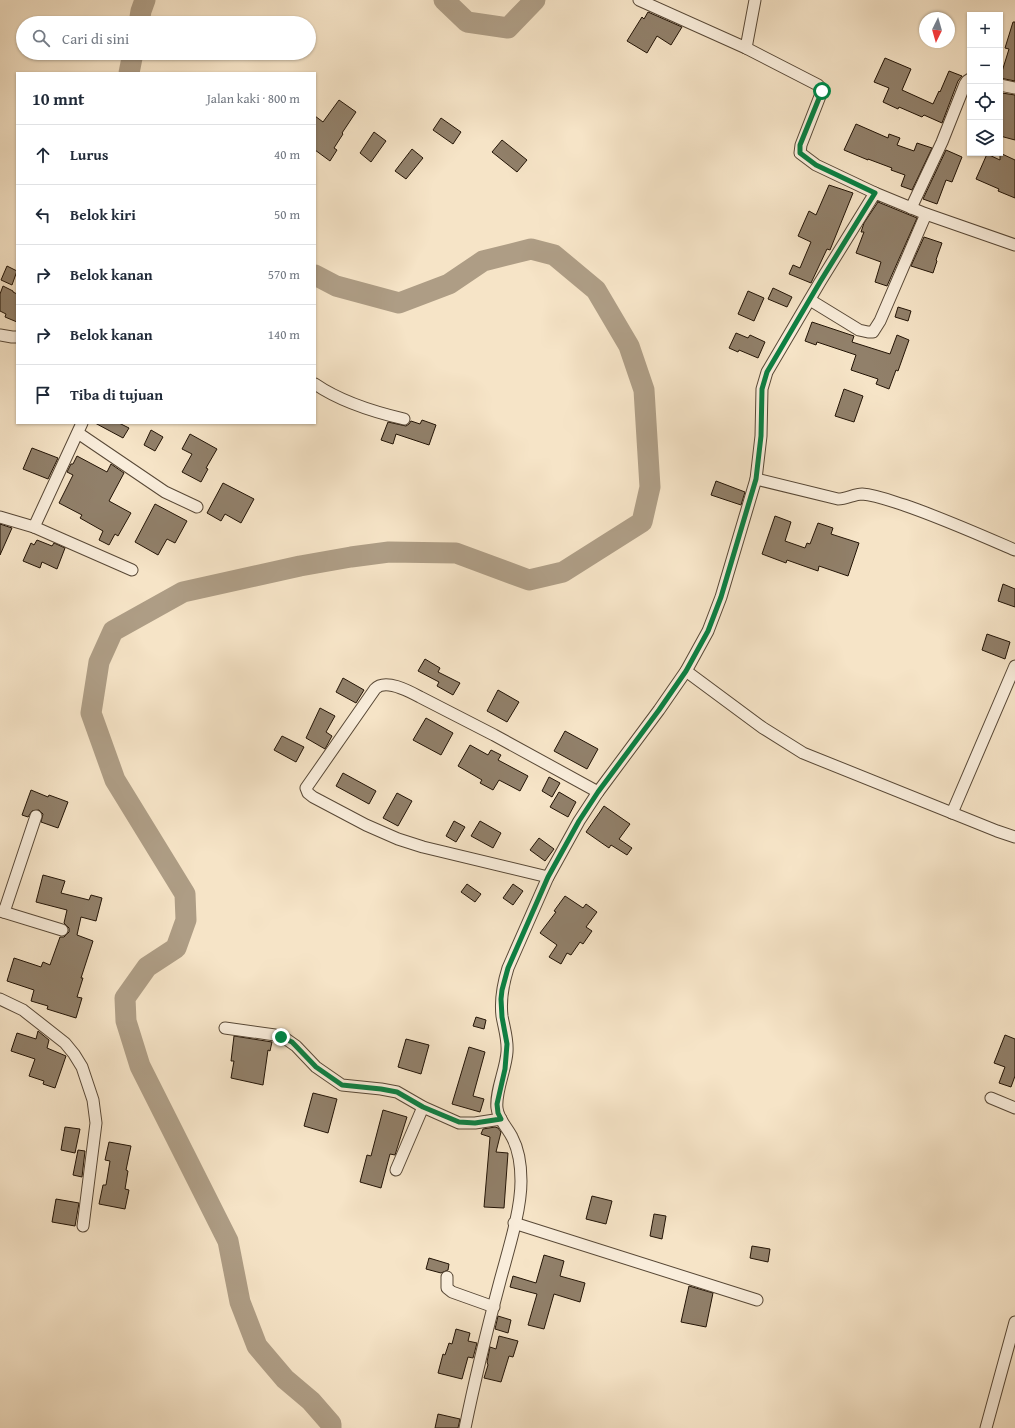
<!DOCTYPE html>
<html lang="id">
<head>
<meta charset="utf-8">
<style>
	body { margin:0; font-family:"Gentium Book Plus",serif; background:#f6f6f7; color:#1f2937 }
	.controls { position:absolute; right:12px; top:12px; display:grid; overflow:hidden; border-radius:0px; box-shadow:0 1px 3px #0004 }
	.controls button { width:36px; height:36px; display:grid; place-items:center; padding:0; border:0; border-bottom:1px solid #e0e1e3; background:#fff; color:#1f2937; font:20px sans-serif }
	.compass { position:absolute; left:919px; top:12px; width:36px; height:36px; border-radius:50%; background:#fff; box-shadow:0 1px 3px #0004; rotate:185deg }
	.stop { position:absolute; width:12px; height:12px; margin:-9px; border:3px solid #0b8043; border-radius:50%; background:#fff }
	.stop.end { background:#0b8043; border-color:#fff; box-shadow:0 1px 4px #0008 }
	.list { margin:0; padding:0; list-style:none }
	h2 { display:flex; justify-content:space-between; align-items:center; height:52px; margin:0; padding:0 16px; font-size:17px }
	h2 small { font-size:13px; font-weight:400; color:#747a83 }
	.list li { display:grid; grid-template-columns:26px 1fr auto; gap:12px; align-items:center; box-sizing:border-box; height:60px; padding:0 16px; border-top:1px solid #e0e1e3 }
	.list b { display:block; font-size:15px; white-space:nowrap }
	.list em { font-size:13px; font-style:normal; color:#747a83 }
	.icon { flex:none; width:22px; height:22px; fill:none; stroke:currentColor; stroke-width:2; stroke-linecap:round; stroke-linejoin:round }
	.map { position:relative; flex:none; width:1015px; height:1428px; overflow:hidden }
	.search { position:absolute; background:#fff; box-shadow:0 1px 3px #0004; left:16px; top:16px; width:300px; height:44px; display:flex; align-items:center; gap:10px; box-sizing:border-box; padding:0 14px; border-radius:22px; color:#747a83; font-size:15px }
	.panel { position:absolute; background:#fff; box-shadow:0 1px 3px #0004; left:16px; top:72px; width:300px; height:352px; border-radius:0px }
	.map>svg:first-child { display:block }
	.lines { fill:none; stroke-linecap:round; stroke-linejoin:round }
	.river { stroke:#ae9d85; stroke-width:21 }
	.building { fill:#91806a; stroke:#231406 }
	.minor-casing { stroke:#584836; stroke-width:13 }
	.minor { stroke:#f9eddb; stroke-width:11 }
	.route { stroke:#0b8043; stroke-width:5 }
</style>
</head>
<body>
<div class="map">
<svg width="1015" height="1428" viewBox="0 0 1015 1428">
	<rect width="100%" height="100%" fill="#f6e4c7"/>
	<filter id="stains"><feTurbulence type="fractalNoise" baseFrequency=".005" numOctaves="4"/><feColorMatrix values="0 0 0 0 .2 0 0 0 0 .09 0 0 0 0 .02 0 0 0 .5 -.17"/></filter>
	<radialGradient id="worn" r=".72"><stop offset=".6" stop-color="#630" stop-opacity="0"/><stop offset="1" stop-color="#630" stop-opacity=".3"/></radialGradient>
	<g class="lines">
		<g class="river">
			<path d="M444,0L467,22L508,28L535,0"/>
			<path d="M139,23L141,11L145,0"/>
			<path d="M129,73L133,53"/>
			<path d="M315,275L336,286L399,303L449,284L483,261L531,249L554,255L596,290L629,346L644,390L650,487L642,522L563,572L529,580L456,553L389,552L351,557L300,566L183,592L113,631L99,662L91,713L115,780L185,894L186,920L176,948L147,967L125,998L126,1021L140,1066L228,1241L240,1302L257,1346L285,1379L311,1401L331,1424V1428"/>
		</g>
	</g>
	<g class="building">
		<path d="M648,12L682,27L671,45L657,36L647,53L627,41L642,17L644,19Z"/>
		<path d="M1013,22H1015V81L1000,78L1009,49L1005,48Z"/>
		<path d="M885,58L911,69L902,90L933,104L939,91L940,92L949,71L962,76L958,81L942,123L924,115L922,117L899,107L898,109L883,102L889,88L874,82Z"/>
		<path d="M1002,93L1015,95V140L1000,136V101Z"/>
		<path d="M339,100L356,112L342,133L343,134L334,148L337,150L330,161L315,150V116L323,122Z"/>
		<path d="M441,118L461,132L453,144L433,130Z"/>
		<path d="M856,124L888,138L889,134L900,138L897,145L914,151L917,143L932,148L912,190L901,186L905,175L891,170L892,168L868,159V160L844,150Z"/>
		<path d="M374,132L386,141L371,162L360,153Z"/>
		<path d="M502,140L527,160L517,172L492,152Z"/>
		<path d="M412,149L423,158L406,179L395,171Z"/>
		<path d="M946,150L962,157L952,182L946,180L937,204L923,199Z"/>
		<path d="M1000,153L1015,160V198L998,191L999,189L976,179L987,154L1000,160Z"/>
		<path d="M829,185L853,193L830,250L827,249L811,283L789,274L793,265L800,268L811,242L798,236L809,211L816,215Z"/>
		<path d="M878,202L917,218L887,286L875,282L881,262L856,253L864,232H861L864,223Z"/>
		<path d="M924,237L942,243L936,260L937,261L933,273L911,266Z"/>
		<path d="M7,266L17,271L12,285L1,280Z"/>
		<path d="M3,286L13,291V292L17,294V322L5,317L6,314L0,311V294Z"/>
		<path d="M773,288L792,297L787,307L768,299Z"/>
		<path d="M748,291L764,298L754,321L738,314Z"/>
		<path d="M898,307L911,311L908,321L895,317Z"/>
		<path d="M812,322L854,336L852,342L890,354L897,335L909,340L898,371L896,370L889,389L876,384L878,379L851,370L856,355L817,342L816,345L805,341Z"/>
		<path d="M736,333L748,338L750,335L765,342L758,358L739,350L738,352L729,348Z"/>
		<path d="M844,389L863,396L854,422L835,416Z"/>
		<path d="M422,420L436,425L429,445L396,434L393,444L381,440L388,422L406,426L409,424L411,421L420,424Z"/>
		<path d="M95,423H119L129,428L123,438Z"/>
		<path d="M151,430L163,437L155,451L144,445Z"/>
		<path d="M190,434L217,449L206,468L208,469L201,482L182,472L192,454L182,449Z"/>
		<path d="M32,448L58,458L48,479L23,469Z"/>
		<path d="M77,456L107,472L111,464L124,473L109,501L131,513L118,536L115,534L109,545L99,540L103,531L80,518L82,515L59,503L73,475L67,472L71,464H73Z"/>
		<path d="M716,481L745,492L741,505L711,495Z"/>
		<path d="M223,483L254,499L241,523L225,514L221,521L207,513Z"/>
		<path d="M155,504L187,521L175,543L167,539L158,555L135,542Z"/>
		<path d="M775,516L791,522L785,541L805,548L807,543L810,544L818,523L833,528L831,534L859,543L848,576L819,566L818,571L787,560L786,563L762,554Z"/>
		<path d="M0,524L12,528L0,555Z"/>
		<path d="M37,540L52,546L54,543L65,548L57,569L42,562L40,568L23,561L31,543L34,545Z"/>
		<path d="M1003,584L1015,589V607L998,601Z"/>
		<path d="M987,634L1010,642L1005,659L982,650Z"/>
		<path d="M425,659L440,668L438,672L460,683L453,695L437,686L439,682L418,671Z"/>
		<path d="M343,678L364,690L356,703L336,692Z"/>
		<path d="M498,690L519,702L507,722L487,711Z"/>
		<path d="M320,708L335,716L326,732L332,736L325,749L306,738Z"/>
		<path d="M426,718L453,733L441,755L413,740Z"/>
		<path d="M565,731L598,749L587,769L554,751Z"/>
		<path d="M282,736L304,747L296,762L274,750Z"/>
		<path d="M470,745L488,755L491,750L501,755L498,760L528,776L520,791L499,780L493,790L480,783L482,780L458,766Z"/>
		<path d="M343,773L376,791L369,804L336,786Z"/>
		<path d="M549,777L560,783L552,797L542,791Z"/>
		<path d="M31,790L48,797L49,795L68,802L58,828L41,822L43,814L39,810L32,811L28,817L22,815Z"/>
		<path d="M559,792L576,802L568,817L550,807Z"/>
		<path d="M397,793L412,801L398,826L383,818Z"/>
		<path d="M604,806L630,824L619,839L632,848L627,855L611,845L609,848L586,832Z"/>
		<path d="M454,821L465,827L456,842L446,836Z"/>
		<path d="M480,821L501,833L493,848L471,836Z"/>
		<path d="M539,838L554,849L545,861L530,850Z"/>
		<path d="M43,875L65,881L61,893L89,900L91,895L102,898L96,921L81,917L77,935L93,941L81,978H83L77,997L82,998L76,1018L47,1009L48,1006L31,1001L34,990L7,981L14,958L41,967L43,962L50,965L60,937H64L69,932V928L64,923L67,910L36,902Z"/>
		<path d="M467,884L481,894L475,902L461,892Z"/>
		<path d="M513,884L523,891L513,905L503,898Z"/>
		<path d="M565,896L583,908L586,904L597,912L586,927L592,931L583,944L580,942L571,955L567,953L561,964L549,957L557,945L540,933L556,912L554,911Z"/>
		<path d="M476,1017L486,1020L484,1029L473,1026Z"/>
		<path d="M38,1031L49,1040L47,1048L66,1056L55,1088L43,1084L44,1081L29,1076L35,1059L11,1051L17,1033L36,1039Z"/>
		<path d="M1005,1035L1015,1039V1076L1011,1087L999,1083L1005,1067L994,1063Z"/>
		<path d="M234,1036L272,1042L270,1051L268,1050L263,1085L231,1078L234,1061H231Z"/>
		<path d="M406,1039L429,1045L421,1074L398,1067Z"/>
		<path d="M469,1047L485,1052L473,1096L484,1099L480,1112L452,1104Z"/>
		<path d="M313,1093L337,1099L328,1133L304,1126Z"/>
		<path d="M383,1110L407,1117L395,1155L390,1154L381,1188L360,1182L367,1155L371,1156Z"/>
		<path d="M65,1127L80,1129L75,1153L61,1150Z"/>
		<path d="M495,1127L498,1128L501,1132L496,1152L508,1153L504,1208L484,1207L490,1137L481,1134L483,1129Z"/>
		<path d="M109,1142L131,1146L126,1170L128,1171L125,1189L129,1190L125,1209L99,1204L103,1185H106L110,1161L105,1160Z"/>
		<path d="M78,1150L85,1151L82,1177L73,1175Z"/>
		<path d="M592,1196L612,1201L606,1224L586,1219Z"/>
		<path d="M56,1199L79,1203L75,1226L52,1222Z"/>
		<path d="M654,1214L666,1216L662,1239L650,1236Z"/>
		<path d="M752,1246L770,1249L768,1262L750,1258Z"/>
		<path d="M544,1255L564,1261L560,1276L585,1283L580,1302L554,1294L544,1329L528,1325L537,1294L510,1287L513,1276L536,1283Z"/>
		<path d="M429,1258L449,1264L448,1270L441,1273L426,1269Z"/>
		<path d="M689,1286L713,1293L706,1327L681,1322Z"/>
		<path d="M498,1316L511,1320L508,1333L495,1329Z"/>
		<path d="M456,1329L470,1333L468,1341L477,1343L473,1358L468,1357L462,1379L438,1373L443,1354L445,1355L449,1343L452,1344Z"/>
		<path d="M499,1336L518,1341L513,1357L509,1356L501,1382L484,1378L488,1365L487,1362L490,1347L496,1349Z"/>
		<path d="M438,1414L460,1419L458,1428H435Z"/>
	</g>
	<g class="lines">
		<defs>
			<g id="minor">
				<path d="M639,0L746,48L818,85L821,88L822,91L801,145L800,153L816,165L875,193"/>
				<path d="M746,48L755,0"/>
				<path d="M1000,85L1015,88"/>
				<path d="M911,208L942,142L965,84L967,81L970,79"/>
				<path d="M810,300L859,330L868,332H873L880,321L926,214"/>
				<path d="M0,335L12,337H17"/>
				<path d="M315,384C341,402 374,412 404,419"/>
				<path d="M78,433L165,492L197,507"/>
				<path d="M756,479L838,499C847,499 854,494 862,494C876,495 891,501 904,505C942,518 978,534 1015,550"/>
				<path d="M0,517L34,527L132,570"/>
				<path d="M34,527L82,423"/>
				<path d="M686,671L763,728L803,753L997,831L1015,837"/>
				<path d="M952,813L1015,666"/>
				<path d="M548,877L423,847L398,839L366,825L313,797L308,793L306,788L375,689C385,678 409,691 420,697L494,735L598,792"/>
				<path d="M0,911L62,930"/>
				<path d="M4,912L36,816"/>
				<path d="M0,999L23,1010L65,1043L74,1054L82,1067L93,1100L96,1123L83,1226"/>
				<path d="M225,1028L275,1035L286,1039L296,1046L316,1067L342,1085L381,1089L397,1092L423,1107L459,1123H475L501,1119"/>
				<path d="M991,1098L1015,1108"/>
				<path d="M396,1170L423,1107"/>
				<path d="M514,1223L757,1300"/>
				<path d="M447,1277V1288L452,1292L494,1307"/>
				<path d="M465,1428C475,1379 487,1330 500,1281C508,1251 521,1211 521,1181C521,1167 519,1150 512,1137C507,1127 498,1119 497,1108C495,1092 506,1069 507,1052C508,1039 504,1028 502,1016C500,999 503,984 508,968L548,877L579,821L598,792L659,710L686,671L708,631L721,597L756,479L761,436L762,389L767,372L820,282L875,193L926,214L1015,245"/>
				<path d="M986,1428L1015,1322"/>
			</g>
		</defs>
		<use href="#minor" class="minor-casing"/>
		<use href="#minor" class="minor"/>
	</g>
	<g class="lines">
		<path class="route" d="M281,1037L292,1042L316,1067L342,1085L381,1089L397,1092L423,1107L459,1122L475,1123L501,1119L498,1113L497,1104L505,1069L507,1044L502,1017L501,999L502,990L508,968L548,877L579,821L598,792L659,710L686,671L708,631L721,597L756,479L761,436L762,389L767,372L820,282L875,193L816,165L800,153V145L822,91"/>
	</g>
	<rect width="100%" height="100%" filter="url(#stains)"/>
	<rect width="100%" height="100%" fill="url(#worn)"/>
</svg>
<div class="controls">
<button>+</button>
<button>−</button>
<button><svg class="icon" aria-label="locate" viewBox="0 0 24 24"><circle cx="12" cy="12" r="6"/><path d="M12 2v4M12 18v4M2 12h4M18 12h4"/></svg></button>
<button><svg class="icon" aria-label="layers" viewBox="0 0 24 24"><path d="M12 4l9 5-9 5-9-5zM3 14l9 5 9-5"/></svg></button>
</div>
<svg class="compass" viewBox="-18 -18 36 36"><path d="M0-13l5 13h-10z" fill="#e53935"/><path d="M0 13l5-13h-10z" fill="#747a83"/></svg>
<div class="stop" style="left:822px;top:91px"></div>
<div class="stop end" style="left:281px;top:1037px"></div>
<div class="search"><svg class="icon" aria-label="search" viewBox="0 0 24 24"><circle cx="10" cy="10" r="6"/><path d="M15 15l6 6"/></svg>Cari di sini</div>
<section class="panel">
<h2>10 mnt<small>Jalan kaki · 800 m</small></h2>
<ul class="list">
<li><svg class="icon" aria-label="ahead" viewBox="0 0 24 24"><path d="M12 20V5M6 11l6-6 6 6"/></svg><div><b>Lurus</b></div><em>40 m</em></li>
<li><svg class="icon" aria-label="left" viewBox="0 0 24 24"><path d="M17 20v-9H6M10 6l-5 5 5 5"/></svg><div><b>Belok kiri</b></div><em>50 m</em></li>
<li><svg class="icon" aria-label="right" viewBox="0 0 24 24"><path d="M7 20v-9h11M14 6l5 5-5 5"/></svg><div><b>Belok kanan</b></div><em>570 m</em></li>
<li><svg class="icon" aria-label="right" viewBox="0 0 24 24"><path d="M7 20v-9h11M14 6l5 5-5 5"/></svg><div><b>Belok kanan</b></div><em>140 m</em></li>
<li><svg class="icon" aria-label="arrive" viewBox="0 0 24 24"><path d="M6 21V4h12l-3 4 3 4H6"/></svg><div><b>Tiba di tujuan</b></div></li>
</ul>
</section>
</div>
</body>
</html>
